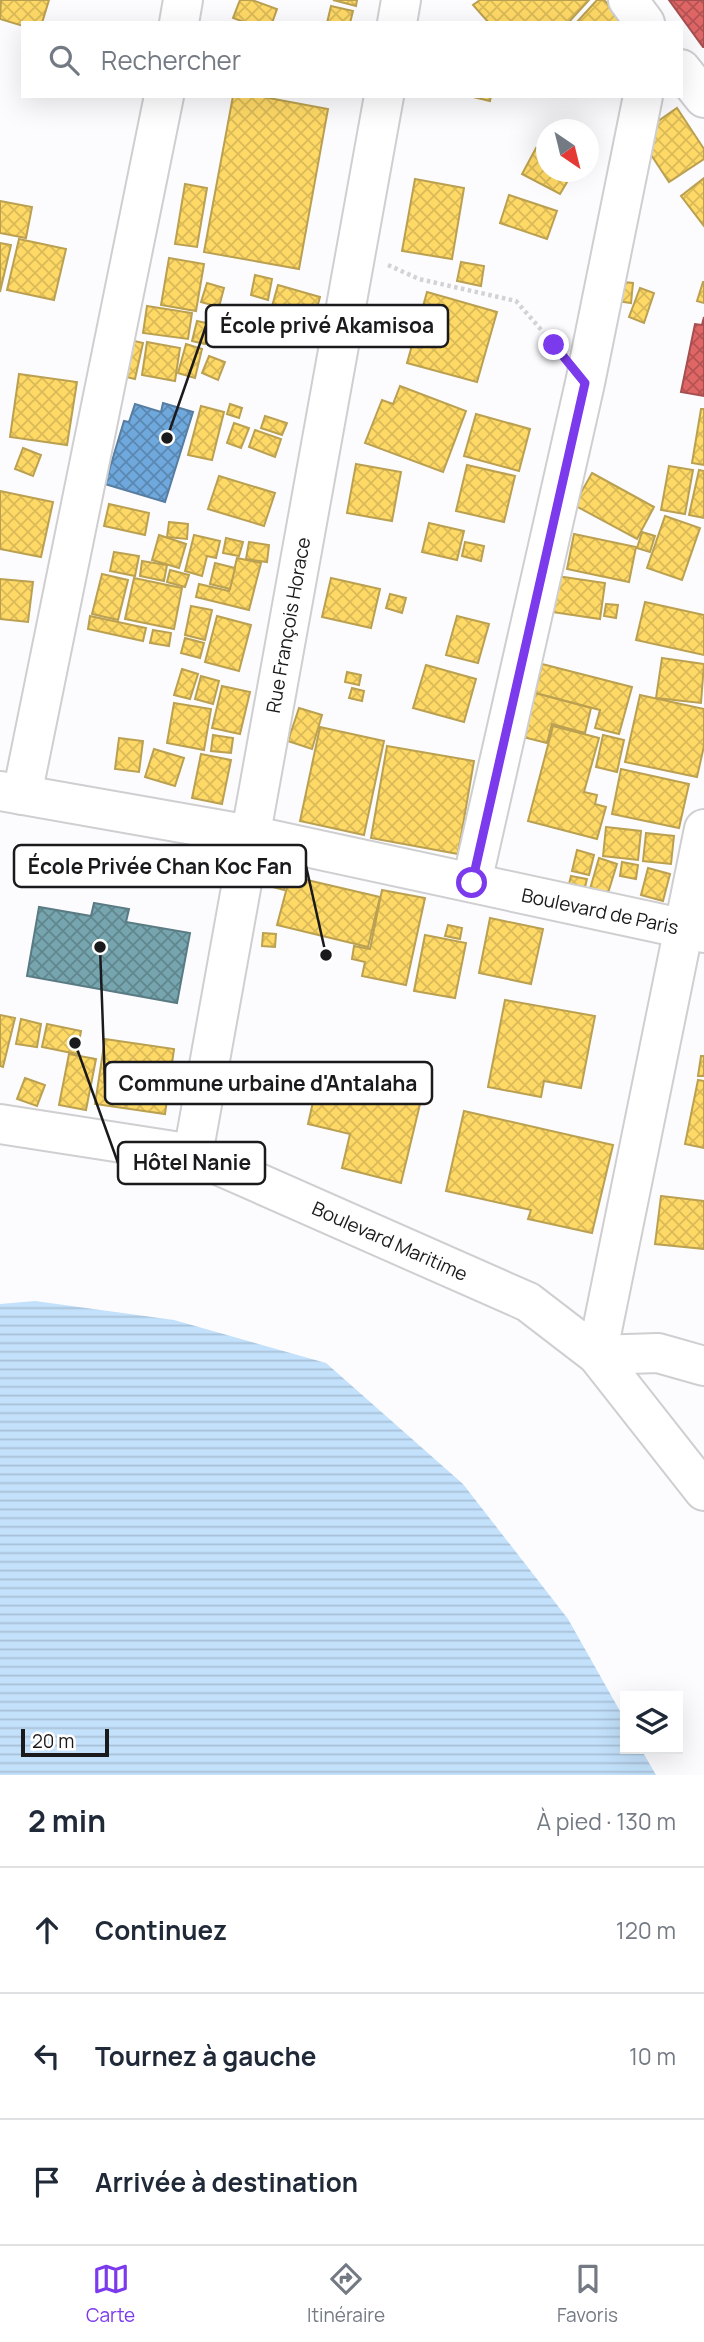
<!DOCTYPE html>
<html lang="fr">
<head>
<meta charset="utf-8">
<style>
	body { margin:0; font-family:Manrope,sans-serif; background:#f2f2f3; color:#1f2937 }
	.controls { position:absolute; right:21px; bottom:21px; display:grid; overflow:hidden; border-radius:0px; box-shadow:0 7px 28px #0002 }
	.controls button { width:63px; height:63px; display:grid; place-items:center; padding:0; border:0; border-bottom:2px solid #e0e1e3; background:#fff; color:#1f2937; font:35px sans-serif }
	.compass { position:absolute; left:536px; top:119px; width:63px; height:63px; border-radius:50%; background:#fff; box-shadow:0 7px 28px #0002; rotate:145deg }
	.scale { position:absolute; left:21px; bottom:18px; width:88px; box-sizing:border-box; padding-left:7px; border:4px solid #1a1a1c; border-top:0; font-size:19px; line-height:24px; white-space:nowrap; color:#1a1a1c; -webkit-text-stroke:5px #fff; paint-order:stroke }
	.stop { position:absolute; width:21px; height:21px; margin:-16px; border:5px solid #7c3aed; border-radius:50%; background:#fff }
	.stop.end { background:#7c3aed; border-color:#fff; box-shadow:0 2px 7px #0008 }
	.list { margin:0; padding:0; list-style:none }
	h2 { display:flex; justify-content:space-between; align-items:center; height:91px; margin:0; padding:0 28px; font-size:30px }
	h2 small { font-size:23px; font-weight:400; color:#747a83 }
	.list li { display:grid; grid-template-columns:46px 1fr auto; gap:21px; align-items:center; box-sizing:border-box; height:126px; padding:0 28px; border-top:2px solid #e0e1e3 }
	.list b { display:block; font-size:26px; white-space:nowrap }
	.list em { font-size:23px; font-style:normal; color:#747a83 }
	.icon { flex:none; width:38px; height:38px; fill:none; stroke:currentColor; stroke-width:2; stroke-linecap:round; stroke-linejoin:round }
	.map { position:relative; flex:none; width:704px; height:1775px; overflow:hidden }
	.search { position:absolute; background:#fff; box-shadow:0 7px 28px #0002; left:21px; right:21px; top:21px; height:77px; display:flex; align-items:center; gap:18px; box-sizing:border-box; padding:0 24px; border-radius:0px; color:#747a83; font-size:26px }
	.sheet { height:469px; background:#fff }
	nav { display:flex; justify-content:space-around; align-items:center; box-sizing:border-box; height:98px; border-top:2px solid #e0e1e3; background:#fff; font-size:19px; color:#747a83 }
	nav a { display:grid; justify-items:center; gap:4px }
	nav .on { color:#7c3aed }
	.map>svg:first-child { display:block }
	.water { fill:url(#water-rules) }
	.homes { fill:url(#homes-cross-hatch); stroke:#baa050; stroke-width:2 }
	.shops { fill:url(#shops-cross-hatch); stroke:#a54f50; stroke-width:2 }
	.schools { fill:url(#schools-cross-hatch); stroke:#567da2; stroke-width:2 }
	.public { fill:url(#public-cross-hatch); stroke:#5a7b83; stroke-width:2 }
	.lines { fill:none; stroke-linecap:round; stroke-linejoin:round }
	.minor-casing { stroke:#cfcfd1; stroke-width:42 }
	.path { stroke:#d3d3d4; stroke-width:4.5; stroke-dasharray:3.5 3.5; stroke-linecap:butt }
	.minor { stroke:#fff; stroke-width:38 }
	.route { stroke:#7c3aed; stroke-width:9 }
	.labels { text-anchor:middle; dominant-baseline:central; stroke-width:7; stroke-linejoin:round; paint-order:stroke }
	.street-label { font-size:19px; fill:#1a1a1c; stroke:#fff }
	.leader { fill:none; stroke:#1a1a1c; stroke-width:2.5 }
	.callout-dot { fill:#1a1a1c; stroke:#fff; stroke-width:2.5 }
	.callout { fill:#fff; stroke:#1a1a1c; stroke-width:2.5 }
	.callout-label { font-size:21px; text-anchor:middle; font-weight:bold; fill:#1a1a1c }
</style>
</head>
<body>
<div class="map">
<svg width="704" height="1775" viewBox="0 0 704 1775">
	<defs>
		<pattern id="water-rules" width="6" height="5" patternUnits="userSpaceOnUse" patternTransform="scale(1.75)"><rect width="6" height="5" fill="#c3e1fb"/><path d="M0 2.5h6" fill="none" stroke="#a7c0d7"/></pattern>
		<pattern id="homes-cross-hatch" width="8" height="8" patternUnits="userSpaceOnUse" patternTransform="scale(1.75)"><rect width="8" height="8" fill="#ffd966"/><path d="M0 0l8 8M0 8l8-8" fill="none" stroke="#daba58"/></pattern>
		<pattern id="shops-cross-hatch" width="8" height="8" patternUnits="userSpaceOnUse" patternTransform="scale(1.75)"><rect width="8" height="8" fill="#e06666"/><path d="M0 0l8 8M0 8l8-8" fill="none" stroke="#b55353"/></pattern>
		<pattern id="schools-cross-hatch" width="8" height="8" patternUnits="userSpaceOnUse" patternTransform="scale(1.75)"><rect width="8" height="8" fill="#6fa8dc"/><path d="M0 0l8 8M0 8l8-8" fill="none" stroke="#5a88b2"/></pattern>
		<pattern id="public-cross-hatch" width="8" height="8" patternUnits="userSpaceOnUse" patternTransform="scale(1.75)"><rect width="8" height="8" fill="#76a5af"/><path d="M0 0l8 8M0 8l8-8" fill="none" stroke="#60868e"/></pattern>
	</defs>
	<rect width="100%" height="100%" fill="#fcfcfe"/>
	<path class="water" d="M35,1301L174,1320L326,1363L463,1484L568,1619L625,1720V1749H641L656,1775H0V1304Z"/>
	<g class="homes">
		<path d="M1,0H49L42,23H23V26L0,19Z"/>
		<path d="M240,0H252L277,9L272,23H247L233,18Z"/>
		<path d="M333,0H357L356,6Z"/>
		<path d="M480,0H589L568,23H489L473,5Z"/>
		<path d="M597,0H604L628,23H576Z"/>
		<path d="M331,6L353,11L350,23H327Z"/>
		<path d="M233,96H258L328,109L299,269L204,252Z"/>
		<path d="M469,96H491L490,101Z"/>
		<path d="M677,108L704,149V159L669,182L646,147L654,124Z"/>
		<path d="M536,148L546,153V172H573L560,194L522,174Z"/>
		<path d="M704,178V226L681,196Z"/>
		<path d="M415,179L464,188L452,259L402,251Z"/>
		<path d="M185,184L207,188L197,247L175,244Z"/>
		<path d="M509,195L557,211L547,239L500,223Z"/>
		<path d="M0,201L32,207L26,238L0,233Z"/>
		<path d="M19,239L66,249L54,300L7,290Z"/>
		<path d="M0,243L11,245L0,292Z"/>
		<path d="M169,258L204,264L196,311L161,305Z"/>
		<path d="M461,262L484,266L481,286L457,281Z"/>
		<path d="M255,275L272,279L268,300L251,295Z"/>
		<path d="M613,281L633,283L631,303L610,300Z"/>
		<path d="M703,282H704V303L697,301Z"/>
		<path d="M207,283L224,288L219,307L201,302Z"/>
		<path d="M278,285L320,297L309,337L267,324Z"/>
		<path d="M640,288L654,293L644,323L629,317Z"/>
		<path d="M427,292L497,312L477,382L407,363Z"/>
		<path d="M147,306L192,313L188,339L143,333Z"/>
		<path d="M197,321L211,324L205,344L192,341Z"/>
		<path d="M130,340L143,343L135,379L122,376Z"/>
		<path d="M147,342L180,348L175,381L142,375Z"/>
		<path d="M186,344L202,349L195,378L178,373Z"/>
		<path d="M209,356L225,362L218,380L202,373Z"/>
		<path d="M19,374L77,382L67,445L10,437Z"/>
		<path d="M400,386L466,411L443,472L365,443L382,400L393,404Z"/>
		<path d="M230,404L242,408L239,418L227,414Z"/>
		<path d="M201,406L224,412L212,460L188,455Z"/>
		<path d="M701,409H704V465L692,463Z"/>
		<path d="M476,414L530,429L519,471L464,456Z"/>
		<path d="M265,416L287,423L282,435L261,428Z"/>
		<path d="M234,423L249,428L241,448L227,443Z"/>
		<path d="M255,430L281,439L275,457L249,447Z"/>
		<path d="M23,448L41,455L33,476L15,469Z"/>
		<path d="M356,464L401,472L392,521L347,513Z"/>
		<path d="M467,465L515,476L504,522L456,511Z"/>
		<path d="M669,466L693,470L685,514L661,510Z"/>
		<path d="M699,470L704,471V518L689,515Z"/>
		<path d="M592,473L654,507L637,539L574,505Z"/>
		<path d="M219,476L275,493L264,526L208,509Z"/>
		<path d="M0,491L53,502L41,557L0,549Z"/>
		<path d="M109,504L149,513L145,535L104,526Z"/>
		<path d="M665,516L700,528L682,580L647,568Z"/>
		<path d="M169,522L188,524L187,539L167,537Z"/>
		<path d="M429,523L464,531L457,560L422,552Z"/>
		<path d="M642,532L655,536L650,552L637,548Z"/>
		<path d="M574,534L636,547L629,582L567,569Z"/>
		<path d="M159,535L186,544L179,568L152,560Z"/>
		<path d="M194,535L220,541L216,558L207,556L202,576L185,571Z"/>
		<path d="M226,538L243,542L239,556L223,553Z"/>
		<path d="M249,542L269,545L267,562L246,559Z"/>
		<path d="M465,542L484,546L481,561L462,556Z"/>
		<path d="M114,552L139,556L135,576L110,571Z"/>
		<path d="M237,558L261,563L249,610L196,597L199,584L229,591Z"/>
		<path d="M142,561L167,565L164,581L140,576Z"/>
		<path d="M215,563L235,568L230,589L210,584Z"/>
		<path d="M170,570L189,575L185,587L167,582Z"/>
		<path d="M102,574L128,580L118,620L92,614Z"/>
		<path d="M557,576L605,583L600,619L552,612Z"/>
		<path d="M134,578L182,588L174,629L125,619Z"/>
		<path d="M331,578L380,589L371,628L322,617Z"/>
		<path d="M0,579L33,582L28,622L0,619Z"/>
		<path d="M390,594L406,598L402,613L386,608Z"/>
		<path d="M645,602L704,615V655L636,640Z"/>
		<path d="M606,604L618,605L616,618L604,616Z"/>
		<path d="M191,606L212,610L205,640L185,635Z"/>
		<path d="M90,616L146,628L143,641L88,629Z"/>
		<path d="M217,616L251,625L239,671L205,662Z"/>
		<path d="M457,616L489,624L478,663L446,655Z"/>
		<path d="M153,630L171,633L169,646L150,643Z"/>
		<path d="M185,638L204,643L200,658L181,653Z"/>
		<path d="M662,658L704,664L701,703L656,698Z"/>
		<path d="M542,664L632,687L619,734L595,728L600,710L535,693Z"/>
		<path d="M426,665L476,679L464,722L413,708Z"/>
		<path d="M182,669L198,674L190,699L174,695Z"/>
		<path d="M347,672L361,675L359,685L345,682Z"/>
		<path d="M201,676L219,681L213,704L195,699Z"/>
		<path d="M222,686L250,692L240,734L212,728Z"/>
		<path d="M352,688L364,691L362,701L349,698Z"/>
		<path d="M535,693L591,708L585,733L552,724L547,743L523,737Z"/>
		<path d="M640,695L704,709V746L697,777L625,762Z"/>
		<path d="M174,703L211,709L204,750L167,743Z"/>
		<path d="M299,708L322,715L312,749L288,741Z"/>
		<path d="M553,726L599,738L584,792L597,795L595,804L606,807L597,839L528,821Z"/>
		<path d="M320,727L384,741L364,835L300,821Z"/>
		<path d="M213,735L233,738L231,753L211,751Z"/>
		<path d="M603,735L624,740L617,772L596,767Z"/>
		<path d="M119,738L143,741L139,772L115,769Z"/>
		<path d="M387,746L474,761L458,854L371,838Z"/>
		<path d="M154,749L184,758L175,786L145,777Z"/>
		<path d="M201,754L231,760L222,804L192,798Z"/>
		<path d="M621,769L689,784L679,828L612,814Z"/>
		<path d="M606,827L641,831L638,860L603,856Z"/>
		<path d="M646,833L674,836L671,864L643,861Z"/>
		<path d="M577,850L594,855L589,875L572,871Z"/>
		<path d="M599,858L617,864L608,893L590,889Z"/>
		<path d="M622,862L638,865L636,879L620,876Z"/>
		<path d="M648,868L670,874L663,901L641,895Z"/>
		<path d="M277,874L288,876L284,890L273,887Z"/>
		<path d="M290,876L380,897L368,947L277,925Z"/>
		<path d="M571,876L587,879L584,891L568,888Z"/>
		<path d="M382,890L425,898L406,985L362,976L365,962L352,959L354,946L370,949Z"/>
		<path d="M490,918L543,929L531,984L479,973Z"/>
		<path d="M448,925L462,928L460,939L445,936Z"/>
		<path d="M263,933L276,934L275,947L262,946Z"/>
		<path d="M425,935L466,943L455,998L414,991Z"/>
		<path d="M505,1000L595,1016L581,1088L544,1081L541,1097L488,1087Z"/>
		<path d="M0,1015L15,1018L3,1067L0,1066Z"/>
		<path d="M21,1019L41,1024L37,1047L16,1044Z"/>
		<path d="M47,1024L81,1031L77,1054L42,1047Z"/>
		<path d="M105,1039L174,1049L165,1114L95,1104Z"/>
		<path d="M69,1054L96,1059L86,1110L59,1105Z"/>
		<path d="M701,1056H704V1076H698Z"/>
		<path d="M25,1078L45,1085L37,1106L17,1099Z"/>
		<path d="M318,1080L420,1104L401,1183L342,1168L350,1134L308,1124Z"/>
		<path d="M698,1080L704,1081V1148L685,1144Z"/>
		<path d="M464,1111L613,1145L592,1233L528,1219L531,1210L446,1191Z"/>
		<path d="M661,1196L704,1201V1249L655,1244Z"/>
	</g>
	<g class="shops">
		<path d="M669,0H704V47H703Z"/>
		<path d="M704,317V396L681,392L695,324L702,325Z"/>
	</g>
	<path class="schools" d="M163,403L193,412L165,502L105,484L124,421L129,422L135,404L161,412Z"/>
	<path class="public" d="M94,903L129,909L126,922L190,933L177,1003L27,976L39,907L91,916Z"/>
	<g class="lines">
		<defs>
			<g id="minor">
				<path d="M628,0L645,23"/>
				<path d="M179,23L183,0"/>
				<path d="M397,23L401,0"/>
				<path d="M681,69L704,98"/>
				<path d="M0,791L250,835L704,933"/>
				<path d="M22,795L164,96"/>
				<path d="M704,829L597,1355L658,1353L704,1366"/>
				<path d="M472,882L585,383L643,96"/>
				<path d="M0,1124L193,1154L528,1302L597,1355L704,1491"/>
				<path d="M193,1154L384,96"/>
			</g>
		</defs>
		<use href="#minor" class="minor-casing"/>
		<path class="path" d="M388,265L419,279L516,301L558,349"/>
		<use href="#minor" class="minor"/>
	</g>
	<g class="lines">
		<path class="route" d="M472,883L585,383L554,345"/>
	</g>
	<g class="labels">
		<g class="street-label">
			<text transform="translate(288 625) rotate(-80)">Rue François Horace</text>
			<text transform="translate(600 911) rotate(12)">Boulevard de Paris</text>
			<text transform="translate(390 1241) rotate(24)">Boulevard Maritime</text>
		</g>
	</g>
	<path class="leader" d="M167 438L206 326M326 955L306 866M100 947L105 1083M75 1043L118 1163"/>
	<g class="callout-dot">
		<circle cx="167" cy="438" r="7"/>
		<circle cx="326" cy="955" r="7"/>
		<circle cx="100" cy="947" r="7"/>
		<circle cx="75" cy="1043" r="7"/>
	</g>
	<g class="callout">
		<rect x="206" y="305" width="242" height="42" rx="7"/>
		<rect x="14" y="845" width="292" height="42" rx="7"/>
		<rect x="105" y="1062" width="327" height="42" rx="7"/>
		<rect x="118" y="1142" width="147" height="42" rx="7"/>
	</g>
	<g class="callout-label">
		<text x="327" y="333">École privé Akamisoa</text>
		<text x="160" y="874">École Privée Chan Koc Fan</text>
		<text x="268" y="1091">Commune urbaine d'Antalaha</text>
		<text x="192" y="1170">Hôtel Nanie</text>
	</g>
</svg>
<div class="controls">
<button><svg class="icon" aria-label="layers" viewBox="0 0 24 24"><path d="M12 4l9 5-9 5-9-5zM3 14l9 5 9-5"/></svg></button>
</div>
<svg class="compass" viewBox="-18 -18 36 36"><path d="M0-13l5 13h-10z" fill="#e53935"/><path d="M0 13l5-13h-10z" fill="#747a83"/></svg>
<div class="scale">20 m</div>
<div class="stop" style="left:472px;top:883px"></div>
<div class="stop end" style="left:554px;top:345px"></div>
<div class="search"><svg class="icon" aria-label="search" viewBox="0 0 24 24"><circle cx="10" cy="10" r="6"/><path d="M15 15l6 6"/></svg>Rechercher</div>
</div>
<section class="sheet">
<h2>2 min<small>À pied · 130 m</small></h2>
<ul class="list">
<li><svg class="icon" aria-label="ahead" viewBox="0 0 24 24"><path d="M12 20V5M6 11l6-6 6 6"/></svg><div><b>Continuez</b></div><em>120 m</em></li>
<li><svg class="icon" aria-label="left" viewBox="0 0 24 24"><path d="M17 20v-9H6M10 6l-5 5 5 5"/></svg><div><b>Tournez à gauche</b></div><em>10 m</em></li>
<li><svg class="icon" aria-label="arrive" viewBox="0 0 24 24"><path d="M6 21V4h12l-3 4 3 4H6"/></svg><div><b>Arrivée à destination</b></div></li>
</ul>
</section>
<nav>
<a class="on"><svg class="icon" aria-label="map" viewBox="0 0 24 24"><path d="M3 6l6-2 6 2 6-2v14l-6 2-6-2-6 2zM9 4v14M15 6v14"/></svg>Carte</a>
<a><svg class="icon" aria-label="directions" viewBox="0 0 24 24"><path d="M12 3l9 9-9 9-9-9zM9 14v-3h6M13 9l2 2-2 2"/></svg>Itinéraire</a>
<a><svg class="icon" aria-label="saved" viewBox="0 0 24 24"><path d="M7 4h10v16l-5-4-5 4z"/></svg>Favoris</a>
</nav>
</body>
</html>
